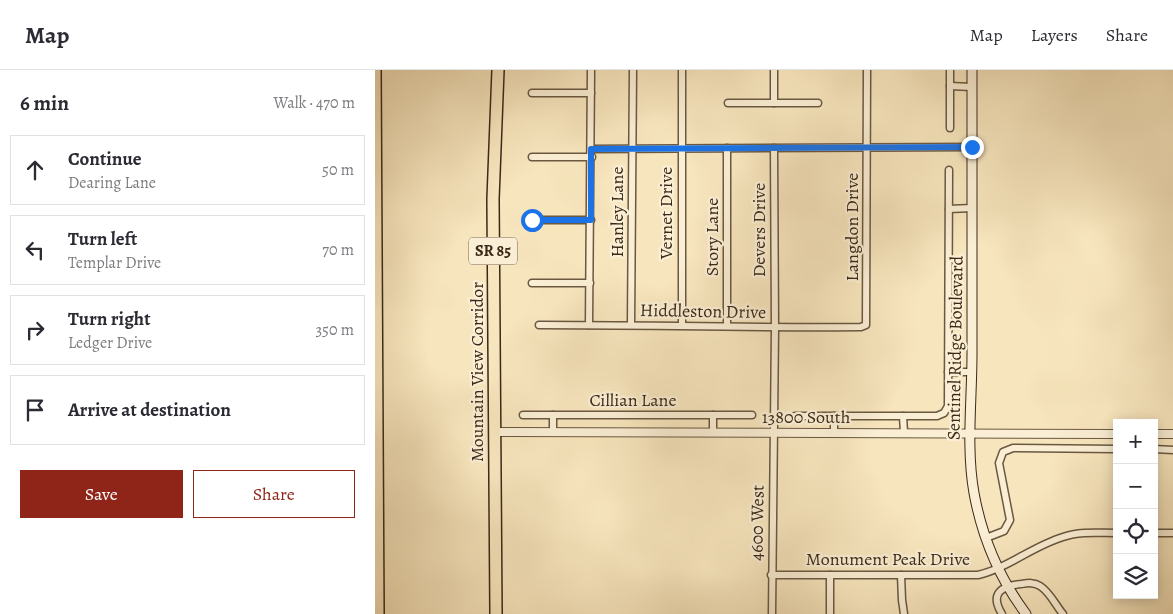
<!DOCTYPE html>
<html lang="en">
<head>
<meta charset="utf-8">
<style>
	body { margin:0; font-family:Alegreya,serif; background:#f2f2f3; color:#2b2b33 }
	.controls { position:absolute; right:15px; bottom:15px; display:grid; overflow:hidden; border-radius:0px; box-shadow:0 2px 12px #0003 }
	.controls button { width:45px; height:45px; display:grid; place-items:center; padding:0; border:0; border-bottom:1px solid #e1e1e2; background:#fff; color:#2b2b33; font:25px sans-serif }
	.stop { position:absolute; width:15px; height:15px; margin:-11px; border:4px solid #1a73e8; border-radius:50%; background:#fff }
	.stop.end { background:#1a73e8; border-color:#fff; box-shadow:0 1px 5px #0008 }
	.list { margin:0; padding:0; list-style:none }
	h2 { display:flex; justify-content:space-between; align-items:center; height:65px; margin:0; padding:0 20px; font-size:21px }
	h2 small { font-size:16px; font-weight:400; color:#7c7c81 }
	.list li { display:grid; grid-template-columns:32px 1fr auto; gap:15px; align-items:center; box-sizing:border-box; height:70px; margin:0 10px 10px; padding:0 10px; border:1px solid #e1e1e2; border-radius:0px }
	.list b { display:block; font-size:19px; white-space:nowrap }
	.list p { margin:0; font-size:16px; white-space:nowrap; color:#7c7c81 }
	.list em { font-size:16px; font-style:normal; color:#7c7c81 }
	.actions { display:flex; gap:10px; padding:15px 20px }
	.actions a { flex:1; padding:11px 0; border:1px solid #8f2418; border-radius:0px; text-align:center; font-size:18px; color:#8f2418 }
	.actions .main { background:#8f2418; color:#fff }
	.icon { flex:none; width:28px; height:28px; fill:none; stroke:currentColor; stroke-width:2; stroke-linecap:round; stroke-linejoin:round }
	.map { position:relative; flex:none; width:798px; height:544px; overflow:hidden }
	header { display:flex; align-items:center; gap:30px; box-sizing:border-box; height:70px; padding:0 25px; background:#fff; border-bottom:1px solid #e1e1e2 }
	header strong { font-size:24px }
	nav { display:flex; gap:28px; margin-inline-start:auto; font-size:18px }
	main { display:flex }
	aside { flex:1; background:#fff }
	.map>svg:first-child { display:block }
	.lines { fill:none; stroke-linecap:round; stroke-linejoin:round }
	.minor-casing { stroke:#6a5841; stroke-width:9 }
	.tertiary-casing { stroke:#6a5841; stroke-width:10 }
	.secondary-casing { stroke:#3b2918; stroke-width:11 }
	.trunk-casing { stroke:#3b2918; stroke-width:14 }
	.minor { stroke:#faeed4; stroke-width:6 }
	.tertiary { stroke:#faeed4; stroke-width:8 }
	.secondary { stroke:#faeed4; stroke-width:9 }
	.trunk { stroke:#f7e5bd; stroke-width:11 }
	.route { stroke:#1a73e8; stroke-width:6 }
	.labels { text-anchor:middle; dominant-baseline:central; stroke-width:4.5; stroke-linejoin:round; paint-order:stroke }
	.shield { fill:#faeed4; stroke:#746450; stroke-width:1 }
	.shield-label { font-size:16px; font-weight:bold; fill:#3b2918 }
	.street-label { font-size:18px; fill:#3b2918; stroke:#faeed4 }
</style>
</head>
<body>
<header>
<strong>Map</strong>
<nav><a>Map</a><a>Layers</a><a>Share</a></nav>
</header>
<main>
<aside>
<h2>6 min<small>Walk · 470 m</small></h2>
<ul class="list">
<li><svg class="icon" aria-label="ahead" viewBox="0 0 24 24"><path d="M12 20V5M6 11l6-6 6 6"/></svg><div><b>Continue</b><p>Dearing Lane</p></div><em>50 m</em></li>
<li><svg class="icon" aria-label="left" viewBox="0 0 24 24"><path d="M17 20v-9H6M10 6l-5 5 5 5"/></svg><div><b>Turn left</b><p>Templar Drive</p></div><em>70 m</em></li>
<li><svg class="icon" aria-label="right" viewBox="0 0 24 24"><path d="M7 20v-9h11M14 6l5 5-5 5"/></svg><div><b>Turn right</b><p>Ledger Drive</p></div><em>350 m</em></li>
<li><svg class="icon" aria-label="arrive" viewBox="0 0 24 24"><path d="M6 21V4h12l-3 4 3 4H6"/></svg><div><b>Arrive at destination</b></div></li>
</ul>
<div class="actions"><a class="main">Save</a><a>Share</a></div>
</aside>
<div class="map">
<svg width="798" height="544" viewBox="0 0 798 544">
	<rect width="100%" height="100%" fill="#f7e5bd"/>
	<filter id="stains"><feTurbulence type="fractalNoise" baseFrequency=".004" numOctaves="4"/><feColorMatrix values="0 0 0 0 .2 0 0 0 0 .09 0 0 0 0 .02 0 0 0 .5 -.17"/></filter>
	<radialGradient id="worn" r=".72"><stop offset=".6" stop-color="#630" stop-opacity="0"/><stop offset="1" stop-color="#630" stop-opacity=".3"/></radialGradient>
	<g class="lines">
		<defs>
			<g id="minor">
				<path d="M399,0V33"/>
				<path d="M575,16L597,17"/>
				<path d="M157,23H216"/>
				<path d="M353,33H443"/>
				<path d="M575,58V0"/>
				<path d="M352,78V256"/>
				<path d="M216,79L597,77"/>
				<path d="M157,87H217"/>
				<path d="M574,139L597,138"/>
				<path d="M157,150H216"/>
				<path d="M157,213H215"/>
				<path d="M164,255C272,255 379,258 486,257L491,255L492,0"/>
				<path d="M214,255L216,0"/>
				<path d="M256,255L258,0"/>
				<path d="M307,255V0"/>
				<path d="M573,302H597"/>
				<path d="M148,345H377"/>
				<path d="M338,345V362"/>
				<path d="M420,346H562L569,343L573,336L574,100"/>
				<path d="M459,346V362"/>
				<path d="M528,346L529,363"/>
				<path d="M178,362V345"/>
				<path d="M779,379L798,380"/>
				<path d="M779,463H798"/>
				<path d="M611,468L629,461L635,450L624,393L628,382L638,378L742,379"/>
				<path d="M396,505H603C633,498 658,476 688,467C705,461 724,463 742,463"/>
				<path d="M455,505V544"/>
				<path d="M526,505L527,530L529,544"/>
				<path d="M397,544L400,258L399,78"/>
				<path d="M627,544C614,523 627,516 646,514C653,513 659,512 665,516C675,522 681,536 688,544"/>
			</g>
			<g id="tertiary">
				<path d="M120,362L742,364"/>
				<path d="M779,364H798"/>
			</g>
			<path id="secondary" d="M597,0C597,95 597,189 597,284C597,330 591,378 599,423C607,467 625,509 651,544"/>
			<g id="trunk">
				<path d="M0,0L3,544"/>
				<path d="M121,544L118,129L123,0"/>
			</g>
		</defs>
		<use href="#minor" class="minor-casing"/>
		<use href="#tertiary" class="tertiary-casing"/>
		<use href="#secondary" class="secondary-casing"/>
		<use href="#trunk" class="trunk-casing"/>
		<use href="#minor" class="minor"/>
		<use href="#tertiary" class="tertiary"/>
		<use href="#secondary" class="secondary"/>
		<use href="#trunk" class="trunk"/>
	</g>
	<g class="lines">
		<path class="route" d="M157,150H216V79L597,77"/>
	</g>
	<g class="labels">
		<rect class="shield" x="94" y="167.5" width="48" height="27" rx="4"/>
		<g class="shield-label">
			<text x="118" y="181">SR 85</text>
		</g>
		<g class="street-label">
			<text transform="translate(242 142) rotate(-90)">Hanley Lane</text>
			<text transform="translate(291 143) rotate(-90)">Vernet Drive</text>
			<text transform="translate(477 157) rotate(-90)">Langdon Drive</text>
			<text transform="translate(384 160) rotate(-90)">Devers Drive</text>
			<text transform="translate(337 167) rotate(-90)">Story Lane</text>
			<text transform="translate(328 241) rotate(1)">Hiddleston Drive</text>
			<text transform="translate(580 278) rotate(-89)">Sentinel Ridge Boulevard</text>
			<text transform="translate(102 302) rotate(-90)">Mountain View Corridor</text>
			<text x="258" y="330">Cillian Lane</text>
			<text x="431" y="347">13800 South</text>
			<text transform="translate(382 453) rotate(-89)">4600 West</text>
			<text x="513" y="489">Monument Peak Drive</text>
		</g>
	</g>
	<rect width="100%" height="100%" filter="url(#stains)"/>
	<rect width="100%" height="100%" fill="url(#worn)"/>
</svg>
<div class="controls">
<button>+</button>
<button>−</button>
<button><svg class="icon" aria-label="locate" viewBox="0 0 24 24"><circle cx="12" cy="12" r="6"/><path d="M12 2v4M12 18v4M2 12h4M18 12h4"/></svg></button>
<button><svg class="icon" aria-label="layers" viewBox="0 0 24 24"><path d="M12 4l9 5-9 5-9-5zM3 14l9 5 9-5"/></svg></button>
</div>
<div class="stop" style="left:157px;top:150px"></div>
<div class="stop end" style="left:597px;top:77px"></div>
</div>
</main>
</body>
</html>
